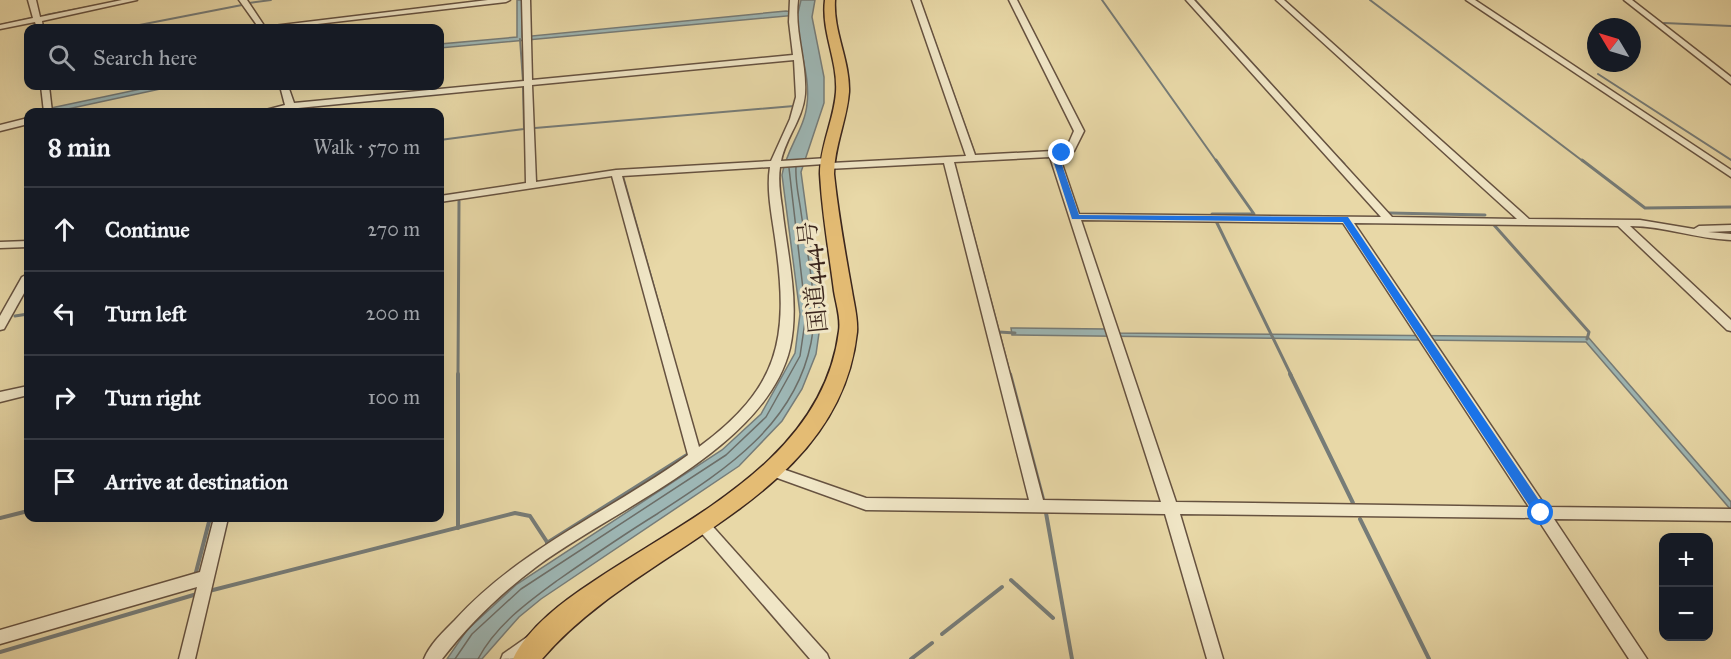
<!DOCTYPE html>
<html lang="en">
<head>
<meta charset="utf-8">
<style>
	body { margin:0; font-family:"IM FELL Great Primer","Noto Serif JP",serif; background:#242831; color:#f1f3f6 }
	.controls { position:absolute; right:18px; bottom:18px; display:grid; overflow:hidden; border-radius:12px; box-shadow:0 6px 24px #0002 }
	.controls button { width:54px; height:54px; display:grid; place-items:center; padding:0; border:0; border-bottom:2px solid #363941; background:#171b24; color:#f1f3f6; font:30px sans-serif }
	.compass { position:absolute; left:1587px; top:18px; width:54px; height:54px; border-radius:50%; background:#171b24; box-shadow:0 6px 24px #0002; rotate:308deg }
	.stop { position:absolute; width:18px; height:18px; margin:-14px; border:4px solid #1a73e8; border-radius:50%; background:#fff }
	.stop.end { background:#1a73e8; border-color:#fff; box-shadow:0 2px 6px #0008 }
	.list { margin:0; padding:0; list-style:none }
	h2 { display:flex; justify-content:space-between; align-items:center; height:78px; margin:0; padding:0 24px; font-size:26px }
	h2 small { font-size:20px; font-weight:400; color:#9ea1a6 }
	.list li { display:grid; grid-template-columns:39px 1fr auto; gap:18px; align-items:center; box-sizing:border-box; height:84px; padding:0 24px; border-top:2px solid #363941 }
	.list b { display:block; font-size:22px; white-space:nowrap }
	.list em { font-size:20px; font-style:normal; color:#9ea1a6 }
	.icon { flex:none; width:33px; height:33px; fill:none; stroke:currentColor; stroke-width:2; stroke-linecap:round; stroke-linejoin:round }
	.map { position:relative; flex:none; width:1731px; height:659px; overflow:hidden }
	.search { position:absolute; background:#171b24; box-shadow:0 6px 24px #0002; left:24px; top:24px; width:420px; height:66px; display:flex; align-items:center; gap:15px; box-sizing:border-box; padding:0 21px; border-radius:12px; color:#9ea1a6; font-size:22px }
	.panel { position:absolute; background:#171b24; box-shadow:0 6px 24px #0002; left:24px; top:108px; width:420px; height:414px; border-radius:12px }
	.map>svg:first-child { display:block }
	.water { fill:#9db6b4; stroke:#767c78; stroke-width:1.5 }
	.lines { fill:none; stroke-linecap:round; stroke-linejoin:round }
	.shore { stroke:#6c6e68; stroke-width:1.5 }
	.stream-far2 { stroke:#767c78; stroke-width:2 }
	.stream-far1 { stroke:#767c78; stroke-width:3 }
	.stream { stroke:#767c78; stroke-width:4 }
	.minor-casing { stroke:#665240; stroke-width:3 }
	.highway-casing { stroke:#3b261d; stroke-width:3 }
	.minor { fill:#f0e6c6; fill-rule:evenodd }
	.highway { fill:#e4bc74; fill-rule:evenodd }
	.route { fill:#1a73e8 }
	.labels { text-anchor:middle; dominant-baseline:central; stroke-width:6; stroke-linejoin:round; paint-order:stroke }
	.street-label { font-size:24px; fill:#3b261d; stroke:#f0e6c6 }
</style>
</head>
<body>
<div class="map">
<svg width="1731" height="659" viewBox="0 0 1731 659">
	<rect width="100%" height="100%" fill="#e8d8a7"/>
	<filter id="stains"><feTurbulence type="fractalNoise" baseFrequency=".00333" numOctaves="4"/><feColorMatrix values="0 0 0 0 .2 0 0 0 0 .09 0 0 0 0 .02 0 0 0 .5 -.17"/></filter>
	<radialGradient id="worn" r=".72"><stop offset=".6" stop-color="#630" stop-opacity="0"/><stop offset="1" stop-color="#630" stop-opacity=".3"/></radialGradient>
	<g class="water">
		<path d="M517,0H522V37L786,11L798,13L801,0H815L812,17L824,77V103L801,172L821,319L816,354L802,389L782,421L739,466L541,599L519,617L482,659H447L467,630L517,584L722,450L761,414L795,353L800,314L782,175C786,150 805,128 807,104C811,73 796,45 797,15L440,48V44L517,37Z"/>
		<path d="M155,86H174L63,110L32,112Z"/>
		<path d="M1011,328L1106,329L1108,333L1588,337L1731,502V510L1586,342L1012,335Z"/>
	</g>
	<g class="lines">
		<g class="shore">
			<path d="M455,659L472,634L521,589L726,455L766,417L800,356L806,315L789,168"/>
			<path d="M478,659C496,625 528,602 558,580C591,557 623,535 657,514C723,471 794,427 811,343C819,301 807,254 801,212C799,197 795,182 796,167"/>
		</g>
		<g class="stream-far2">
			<path d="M920,0L975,154"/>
			<path d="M1102,0L1217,162"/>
			<path d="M1195,0L1342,162"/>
			<path d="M1370,0L1584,162"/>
			<path d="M249,3L271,0"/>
			<path d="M46,15L104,4"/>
			<path d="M1664,23L1731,26"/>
			<path d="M0,25L32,18"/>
			<path d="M124,28L242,5"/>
			<path d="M520,39L523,81"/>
			<path d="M1598,74L1731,160"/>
			<path d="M535,128L794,106"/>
			<path d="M440,140L524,129L523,85"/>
		</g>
		<g class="stream-far1">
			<path d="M1340,160L1344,164"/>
			<path d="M1582,160L1645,208L1731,207"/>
			<path d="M623,178L667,335"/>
			<path d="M959,182L1010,375"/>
			<path d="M1389,213L1485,215"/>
			<path d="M1212,214H1254L1216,160"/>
			<path d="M1216,221L1291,375"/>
			<path d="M1494,225L1589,332L1587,339"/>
			<path d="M15,316L28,314"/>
			<path d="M999,332L1015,333"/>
			<path d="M458,375L459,201"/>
		</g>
		<g class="stream">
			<path d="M1010,374L1043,499"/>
			<path d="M1290,374L1353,503"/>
			<path d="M1046,513L1072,659"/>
			<path d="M0,518L28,511"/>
			<path d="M1360,519L1429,659"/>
			<path d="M458,528V374"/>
			<path d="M547,543L687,455"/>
			<path d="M195,576L210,518"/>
			<path d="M1011,580L1053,618"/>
			<path d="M209,591L515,513L530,516L549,545"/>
			<path d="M942,634L1002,587"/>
			<path d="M0,652L197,594"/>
			<path d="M911,659L932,643"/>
		</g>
		<defs>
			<g id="minor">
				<path d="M28,0H36L40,17L122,0H137L42,21L43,28H37L35,22L0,29V25L33,18Z"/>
				<path d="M239,0H247L265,27L488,0H510L506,2L283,28H259Z"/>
				<path d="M522,0H530L532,80L793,55L789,22L790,0H798C794,32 807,62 805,94C803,119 786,137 781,161L828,158L831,159V163L966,156L912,0H920L975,155L1053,151L1067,147L1074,131L1009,0H1017L1084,131L1074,151L1059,155L1079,214L1381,217L1186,0H1194L1392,217L1517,219L1276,0H1284L1529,219L1640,220L1694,229L1699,226L1731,225V231L1708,232L1731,234V240C1697,239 1665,226 1630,226L1731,320V331L1727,330L1618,226L1354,223L1546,507L1731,509V521L1554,519L1647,659H1629L1537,518L1180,514L1223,659H1207L1165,514L866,510L769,475L767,471L769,467L774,466L866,498L1029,500L944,163L827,169L824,168V164L780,167C778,180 780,194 782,207C787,253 800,302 790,348C766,449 613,509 536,567C501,593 469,624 442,659H424C430,644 444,631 455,620C522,547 609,512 688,455L612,176L440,202V196L526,183L524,86L298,108H295L296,112H288L287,110L273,112H258L285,105L280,86H288L294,103L524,81ZM794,60L796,97L790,119L771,161L616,170L536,182L532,85ZM1050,157L1161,502L1043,500L954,162ZM770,167C766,192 773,220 776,245C789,340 779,388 699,447L622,176ZM1081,220L1343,223L1529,507L1176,502Z"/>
				<path d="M1466,0H1475L1731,170V177Z"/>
				<path d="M1624,0H1632L1731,77V84Z"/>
				<path d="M41,86H49L52,112H44Z"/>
				<path d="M28,118V124L0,131V125Z"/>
				<path d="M28,241V247L0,248V242Z"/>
				<path d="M28,274V286L4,329L0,330V316L22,277Z"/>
				<path d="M28,386V395L0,402V392Z"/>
				<path d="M214,518H228L195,659H179L197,587L0,644V630L200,572Z"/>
				<path d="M702,518L707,520L827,654L829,659H810L697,528L695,524L697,520Z"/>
				<path d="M530,635L536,638L538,643C531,659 516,659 501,659L503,654Z"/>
			</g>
			<path id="highway" d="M825,0H835C833,32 850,60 849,92C847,120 834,146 834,174C838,213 845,252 852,291C854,304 858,318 857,332C839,502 638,545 542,659H513C528,627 565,600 594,581C689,517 823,459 839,331C841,318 836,304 834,291C829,252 822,213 820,174C820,146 834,120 836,92C838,60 821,32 825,0Z"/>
		</defs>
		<use href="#minor" class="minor-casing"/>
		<use href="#highway" class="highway-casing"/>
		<use href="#minor" class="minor"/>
		<use href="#highway" class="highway"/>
	</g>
	<path class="route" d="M1062,151L1066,153L1059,156L1079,215L1348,217L1545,509V516H1536L1343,222L1072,219L1051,154Z"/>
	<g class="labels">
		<g class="street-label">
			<text transform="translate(813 277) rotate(-96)">国道444号</text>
		</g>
	</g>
	<rect width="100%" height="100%" filter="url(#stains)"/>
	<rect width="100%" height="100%" fill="url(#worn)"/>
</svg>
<div class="controls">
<button>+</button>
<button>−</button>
</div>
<svg class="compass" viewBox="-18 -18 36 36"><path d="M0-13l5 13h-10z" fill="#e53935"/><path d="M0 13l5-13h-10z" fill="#9ea1a6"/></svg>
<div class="stop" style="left:1541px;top:513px"></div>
<div class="stop end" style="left:1062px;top:153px"></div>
<div class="search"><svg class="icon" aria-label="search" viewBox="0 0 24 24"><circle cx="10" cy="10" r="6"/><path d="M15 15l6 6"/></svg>Search here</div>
<section class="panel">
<h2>8 min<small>Walk · 570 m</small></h2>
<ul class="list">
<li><svg class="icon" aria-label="ahead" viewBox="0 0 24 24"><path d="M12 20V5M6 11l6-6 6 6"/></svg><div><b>Continue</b></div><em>270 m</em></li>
<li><svg class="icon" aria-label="left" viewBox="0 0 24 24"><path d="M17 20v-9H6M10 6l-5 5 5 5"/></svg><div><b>Turn left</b></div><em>200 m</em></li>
<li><svg class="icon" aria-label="right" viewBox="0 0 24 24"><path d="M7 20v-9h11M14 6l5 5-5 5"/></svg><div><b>Turn right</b></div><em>100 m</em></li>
<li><svg class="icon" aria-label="arrive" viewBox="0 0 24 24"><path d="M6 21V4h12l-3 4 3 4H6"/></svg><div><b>Arrive at destination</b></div></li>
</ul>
</section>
</div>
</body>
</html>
